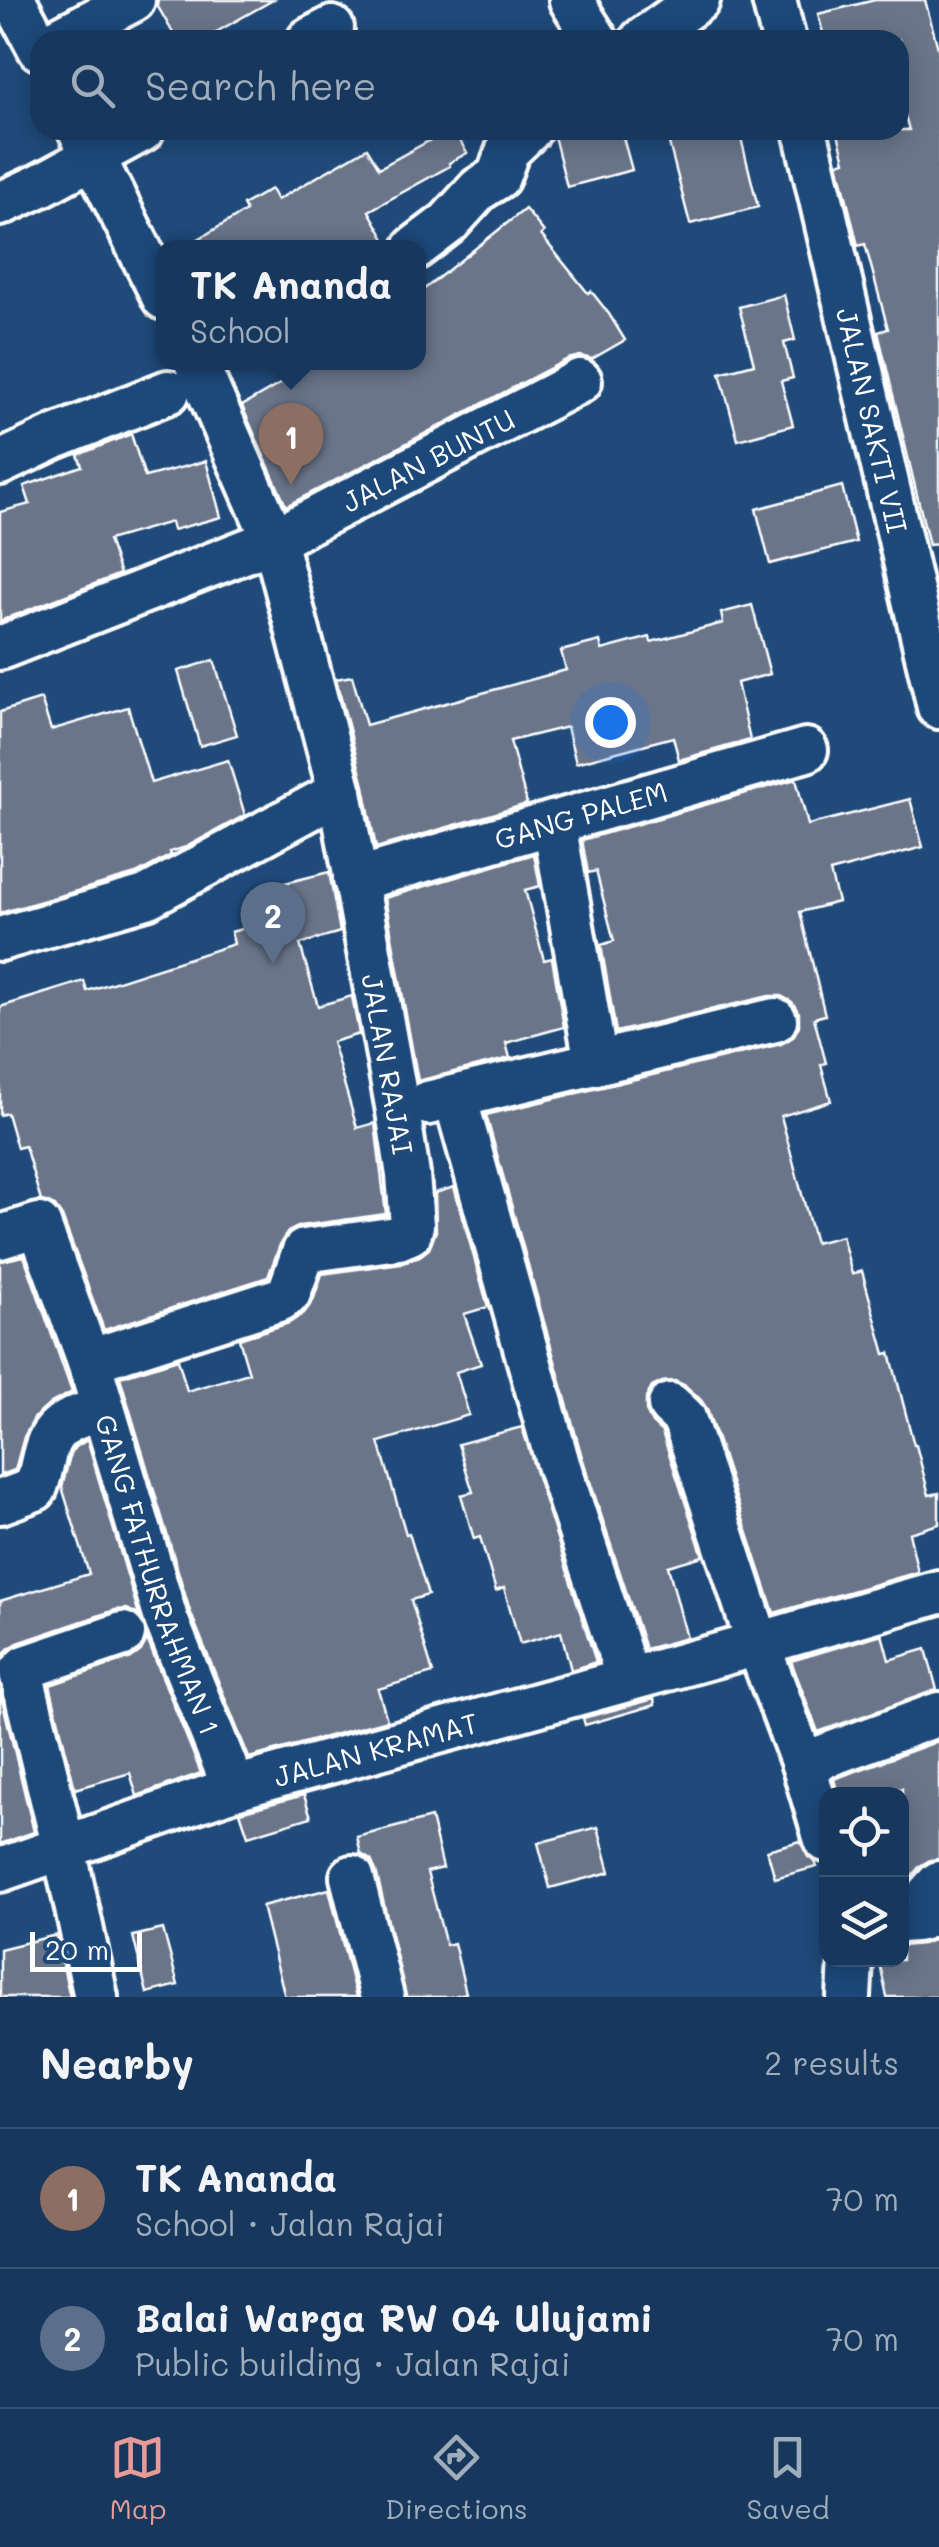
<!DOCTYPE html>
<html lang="en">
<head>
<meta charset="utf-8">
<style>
	body { margin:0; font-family:Mali,sans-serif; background:#244365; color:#f1f3f6 }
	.controls { position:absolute; right:30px; bottom:30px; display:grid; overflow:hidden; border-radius:20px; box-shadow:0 5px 25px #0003 }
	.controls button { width:90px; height:90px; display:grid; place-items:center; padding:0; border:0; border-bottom:2px solid #365272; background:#17385c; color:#f1f3f6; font:50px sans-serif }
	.scale { position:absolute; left:30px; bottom:25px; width:112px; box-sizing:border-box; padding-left:10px; border:5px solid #fff; border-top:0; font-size:28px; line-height:35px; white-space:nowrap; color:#fff; -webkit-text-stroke:8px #1f4a7a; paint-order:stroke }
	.you { position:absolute; left:610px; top:722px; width:35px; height:35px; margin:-25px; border:8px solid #fff; border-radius:50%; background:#1a73e8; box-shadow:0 0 0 15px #1a73e833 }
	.badge { display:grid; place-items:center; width:65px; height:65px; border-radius:50%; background:#e69b98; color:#fff; font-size:32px; font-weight:700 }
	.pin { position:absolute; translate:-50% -82px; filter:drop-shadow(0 2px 5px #0008) }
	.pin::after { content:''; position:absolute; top:52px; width:35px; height:30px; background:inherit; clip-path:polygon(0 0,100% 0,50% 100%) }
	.popup { position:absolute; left:156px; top:240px; width:270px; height:130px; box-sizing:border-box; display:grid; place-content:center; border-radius:20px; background:#17385c; filter:drop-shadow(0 2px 8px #0005); font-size:32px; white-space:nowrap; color:#9eacbb }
	.popup b { font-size:38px; color:#f1f3f6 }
	.popup::after { content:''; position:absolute; left:50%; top:100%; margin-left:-20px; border:20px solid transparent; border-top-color:#17385c }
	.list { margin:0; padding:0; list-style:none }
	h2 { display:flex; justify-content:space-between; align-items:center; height:130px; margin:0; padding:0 40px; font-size:42px }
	h2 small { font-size:32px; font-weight:400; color:#9eacbb }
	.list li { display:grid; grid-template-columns:65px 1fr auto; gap:30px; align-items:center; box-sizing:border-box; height:140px; padding:0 40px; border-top:2px solid #365272 }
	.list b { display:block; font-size:38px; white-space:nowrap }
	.list p { margin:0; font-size:32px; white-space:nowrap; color:#9eacbb }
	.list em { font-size:32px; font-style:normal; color:#9eacbb }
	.icon { flex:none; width:55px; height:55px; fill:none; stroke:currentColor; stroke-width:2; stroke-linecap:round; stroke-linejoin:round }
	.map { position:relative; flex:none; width:939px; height:1997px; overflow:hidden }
	.search { position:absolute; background:#17385c; box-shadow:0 5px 25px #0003; left:30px; right:30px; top:30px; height:110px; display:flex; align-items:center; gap:25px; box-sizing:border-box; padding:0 35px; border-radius:30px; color:#9eacbb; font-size:38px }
	.sheet { height:410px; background:#17385c }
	nav { display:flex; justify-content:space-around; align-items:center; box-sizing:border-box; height:140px; border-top:2px solid #365272; background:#17385c; font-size:28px; color:#9eacbb }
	nav a { display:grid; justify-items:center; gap:5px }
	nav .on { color:#e69b98 }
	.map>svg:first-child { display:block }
	.building { fill:#6b758a; stroke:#fff; stroke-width:2.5 }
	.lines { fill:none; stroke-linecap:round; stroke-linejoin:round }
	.minor-casing { stroke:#fff; stroke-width:50 }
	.minor { stroke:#1f4a7a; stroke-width:42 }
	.labels { text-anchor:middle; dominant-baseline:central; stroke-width:9; stroke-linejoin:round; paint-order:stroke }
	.street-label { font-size:28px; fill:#fff; stroke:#1f4a7a }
</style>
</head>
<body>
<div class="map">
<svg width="939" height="1997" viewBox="0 0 939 1997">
	<rect width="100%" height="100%" fill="#1f4a7a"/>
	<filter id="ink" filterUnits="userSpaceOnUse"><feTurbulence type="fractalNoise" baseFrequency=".01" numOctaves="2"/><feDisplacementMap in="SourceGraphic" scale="20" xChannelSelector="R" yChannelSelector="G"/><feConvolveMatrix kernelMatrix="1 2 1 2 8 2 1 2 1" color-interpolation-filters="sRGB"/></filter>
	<g filter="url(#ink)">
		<g class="building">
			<path d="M158,0H273L202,40H177L157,5Z"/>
			<path d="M875,0H925L939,52V544L929,545L878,332L888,329L865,244L858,246L838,163L845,161L837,130H909L899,93V40H825L818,14Z"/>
			<path d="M449,130H454L467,153L449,163L450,166L369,211L390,248H183L246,211L243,205L271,189L277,200L367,148L379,168Z"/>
			<path d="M578,130H621L632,170L567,187L554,136Z"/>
			<path d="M719,130H739L758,207L690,224L669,143Z"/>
			<path d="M525,209L544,232L541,235L588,293L591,291L609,314L625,340L592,359L580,356L568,359L286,506L242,406L318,362H418V294Z"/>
			<path d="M784,295L795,340L784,343L793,378L781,381L793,425L738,440L720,373L754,364L739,307Z"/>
			<path d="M131,434L145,477L206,461L221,517L173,530L171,522L108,540L120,574L0,621V512L30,504L24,486L82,466L78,455Z"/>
			<path d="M842,486L856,542L770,564L756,509Z"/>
			<path d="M752,605L770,674L737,683L750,740L679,760L673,737L576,763L567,727L510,741L527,804L376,848L364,786L336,679L352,676L366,725L566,670L561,651L600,641L602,650L650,637L651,642L723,623L721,613Z"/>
			<path d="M214,660L237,735L200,746L178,671Z"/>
			<path d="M41,699L51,730L128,707L151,783L228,760L245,815L186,847L170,852L171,855L136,874L0,913V712Z"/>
			<path d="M796,779L808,825L910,799L923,847L830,872L838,902L800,912L825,1015L814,1018L826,1063L821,1065L831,1101L781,1116L815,1243L842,1236L852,1274L862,1271L885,1354L890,1353L914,1445H916L929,1495L939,1493V1524L909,1533L918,1572L774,1613L707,1409L701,1400L686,1386L675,1381L662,1382L652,1387L646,1398V1411L652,1423L662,1432L703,1556L668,1566L687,1638L645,1649L582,1457L486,1115L781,1044L793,1037L799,1026V1013L792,1002L781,996H769L616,1032L601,945L614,941L596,871L588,873L582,840Z"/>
			<path d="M534,854L540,886L525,890L544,960L552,958L564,1027L506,1043L510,1058L418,1081L385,898Z"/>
			<path d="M329,872L340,932L300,944L318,1006L352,996L359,1034L332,1042L357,1128L375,1123L386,1214L300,1226L288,1232L281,1242L268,1277L104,1330L62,1216L55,1206L41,1201L25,1146L17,1148L7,1113L0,1115V1007L84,981L87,991L234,944L231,932L289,916L281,884Z"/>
			<path d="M454,1187L488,1307L464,1314L481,1364L456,1372L469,1415L379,1442L406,1534L409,1533L428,1595L411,1600L433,1673L378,1689L387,1720L249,1758L190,1611L120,1377L178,1359L187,1391L249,1373L239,1339L289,1323L304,1313L313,1301L322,1274L401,1263L420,1256L429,1249L436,1231L435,1193Z"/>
			<path d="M24,1256L72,1392L51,1403L35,1417L24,1437L15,1470L0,1475V1261Z"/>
			<path d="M522,1427L596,1662L571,1670L561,1632L520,1644L504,1588L496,1591L480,1537L474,1539L461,1495L473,1492L458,1444Z"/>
			<path d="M87,1440L139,1615L127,1609L115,1610L18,1643L8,1649L0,1660V1601L89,1574L62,1487L71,1452L76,1447Z"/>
			<path d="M882,1634L889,1660L926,1649L937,1690L818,1732L791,1661Z"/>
			<path d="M147,1639L201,1773L137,1796L130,1773L75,1789L50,1685L131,1658L141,1651Z"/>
			<path d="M0,1691L34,1832L0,1844Z"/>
			<path d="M654,1699L655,1705L585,1725L583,1718Z"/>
			<path d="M939,1741V1859L930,1860L920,1866L910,1878L905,1887L904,1896H902V1788L879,1794H838L834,1779Z"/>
			<path d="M304,1795L311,1817L248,1836L240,1812Z"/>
			<path d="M431,1818L443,1868L427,1872L446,1945L454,1943L466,1993L450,1997H406L376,1871L371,1860L361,1854L357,1837Z"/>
			<path d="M598,1827L610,1872L550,1888L538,1843Z"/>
			<path d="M800,1841L808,1857L815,1862L817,1867L775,1878L767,1850Z"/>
			<path d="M329,1889L356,1997H285L262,1906Z"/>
			<path d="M163,1929L178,1985L147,1993L133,1936Z"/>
			<path d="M56,1935L70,1997H0V1949Z"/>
			<path d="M936,1939L939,1951V1997H887L879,1960H902V1946L922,1944Z"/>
		</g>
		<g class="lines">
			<defs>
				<g id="minor">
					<path d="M14,0L40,49"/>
					<path d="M571,0L596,40"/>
					<path d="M774,0L784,40"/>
					<path d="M57,40L133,0"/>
					<path d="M309,40L332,28"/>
					<path d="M642,40L698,0"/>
					<path d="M80,130L164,298"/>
					<path id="s1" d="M805,130L939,707"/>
					<path d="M0,204L41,185L142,130"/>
					<path d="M415,248L448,223L479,189L498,177L508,150L529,130"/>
					<path d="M0,463L55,437L168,392"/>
					<path id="s2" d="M0,648L274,540L580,381"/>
					<path d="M554,823L596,1063"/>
					<path id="s3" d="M355,880L806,750"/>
					<path d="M0,939L146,897L340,792"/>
					<path d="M455,1097L558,1464L628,1679"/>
					<path d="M428,1103L775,1020"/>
					<path id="s4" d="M0,1237L39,1225L89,1361L166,1619L234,1788"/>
					<path d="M89,1361L281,1299L289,1293L304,1251L398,1238L410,1233L412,1225L408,1175L398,1111L340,792L274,540L196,362"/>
					<path d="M670,1405L684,1418L758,1644L939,1592"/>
					<path d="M0,1502L35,1489C42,1473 42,1456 49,1441C59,1420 84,1415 103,1408"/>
					<path d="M803,1764L939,1714"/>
					<path id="s5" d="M0,1870L234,1788L758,1644L803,1764L826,1840"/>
					<path d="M352,1877L382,1997"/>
					<path d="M902,1921C924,1920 932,1919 929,1894L939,1883"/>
					<path d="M96,1997L64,1848L21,1672L26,1667L123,1634"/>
					<path d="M849,1997L851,1960"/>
				</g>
			</defs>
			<use href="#minor" class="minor-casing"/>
			<use href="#minor" class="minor"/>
		</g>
	</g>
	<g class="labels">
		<g class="street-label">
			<text stroke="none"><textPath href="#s1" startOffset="298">JALAN SAKTI VII</textPath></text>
			<text stroke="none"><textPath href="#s2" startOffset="468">JALAN BUNTU</textPath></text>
			<text stroke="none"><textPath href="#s3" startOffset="235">GANG PALEM</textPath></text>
			<text transform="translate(388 1064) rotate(80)">JALAN RAJAI</text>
			<text stroke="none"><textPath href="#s4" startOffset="410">GANG FATHURRAHMAN 1</textPath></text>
			<text stroke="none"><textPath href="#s5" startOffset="395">JALAN KRAMAT</textPath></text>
		</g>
	</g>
</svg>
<div class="controls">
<button><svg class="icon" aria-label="locate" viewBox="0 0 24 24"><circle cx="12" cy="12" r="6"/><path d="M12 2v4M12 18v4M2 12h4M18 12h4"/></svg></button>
<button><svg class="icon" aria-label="layers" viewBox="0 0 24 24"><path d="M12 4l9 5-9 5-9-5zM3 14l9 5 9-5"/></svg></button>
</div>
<div class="scale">20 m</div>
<div class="you"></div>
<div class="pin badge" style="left:291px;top:485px;background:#8d6e63">1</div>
<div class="popup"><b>TK Ananda</b>School</div>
<div class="pin badge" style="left:273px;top:964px;background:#5c6f8a">2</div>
<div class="search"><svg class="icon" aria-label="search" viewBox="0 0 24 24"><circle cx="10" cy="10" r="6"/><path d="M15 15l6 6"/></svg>Search here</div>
</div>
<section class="sheet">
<h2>Nearby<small>2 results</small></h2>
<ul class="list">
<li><span class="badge" style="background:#8d6e63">1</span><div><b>TK Ananda</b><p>School · Jalan Rajai</p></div><em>70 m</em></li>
<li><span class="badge" style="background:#5c6f8a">2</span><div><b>Balai Warga RW 04 Ulujami</b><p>Public building · Jalan Rajai</p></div><em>70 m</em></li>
</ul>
</section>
<nav>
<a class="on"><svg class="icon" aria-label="map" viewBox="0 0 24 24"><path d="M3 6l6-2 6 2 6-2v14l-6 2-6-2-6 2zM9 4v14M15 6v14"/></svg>Map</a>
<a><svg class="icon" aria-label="directions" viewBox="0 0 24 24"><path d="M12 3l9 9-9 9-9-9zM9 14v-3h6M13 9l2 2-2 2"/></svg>Directions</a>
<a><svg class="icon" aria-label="saved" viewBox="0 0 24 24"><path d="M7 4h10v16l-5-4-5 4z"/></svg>Saved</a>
</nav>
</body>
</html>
